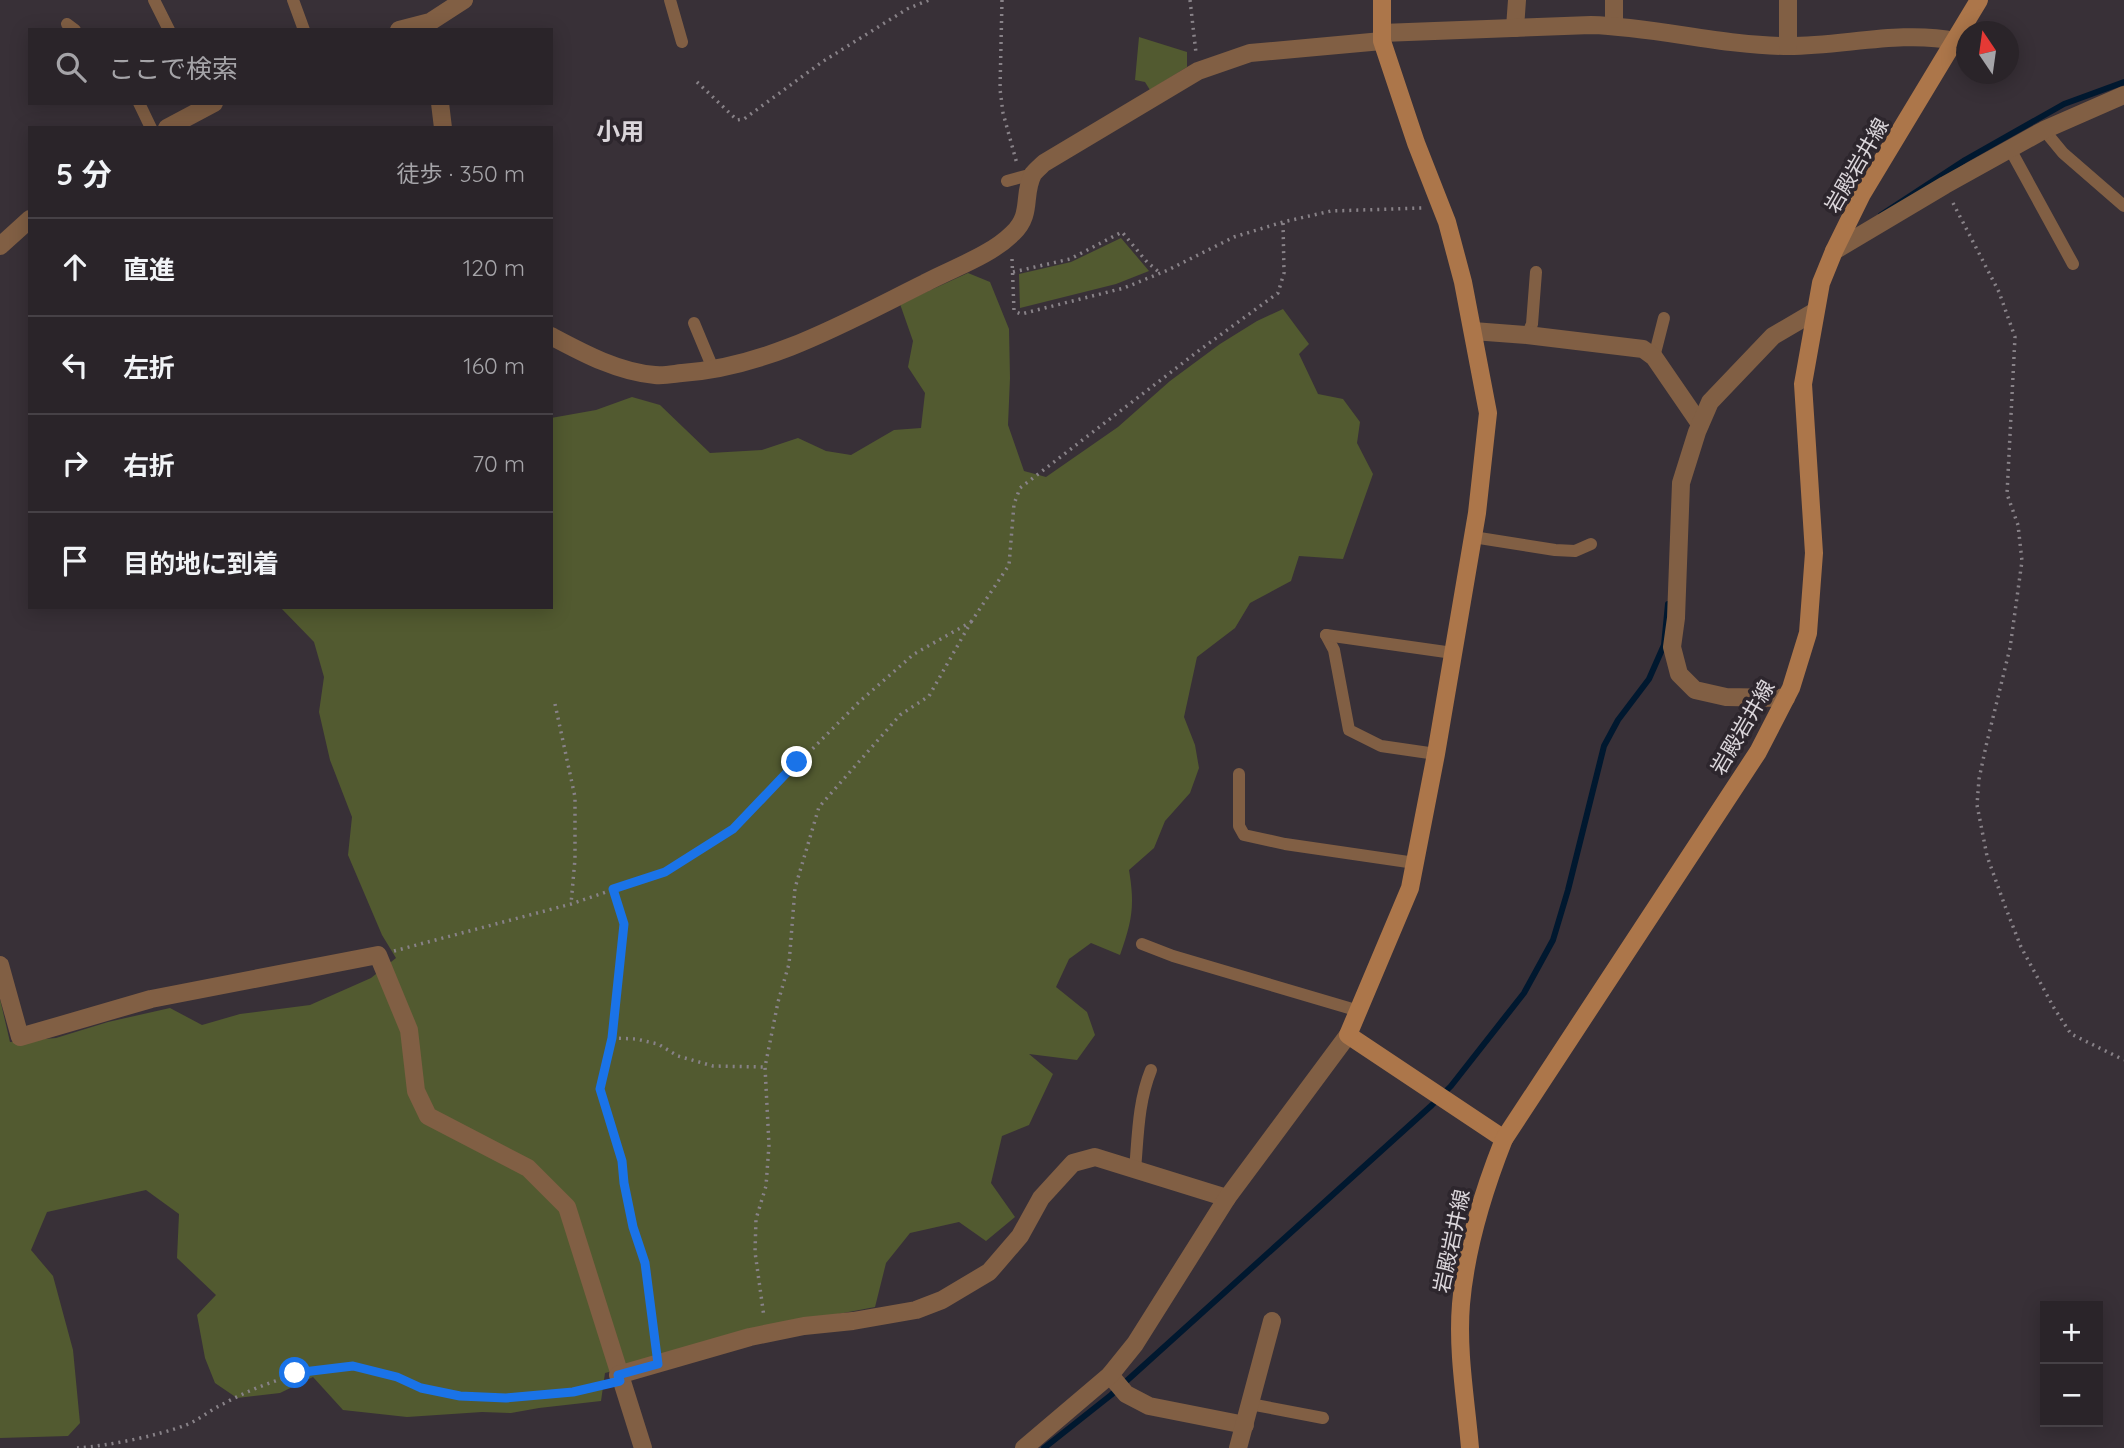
<!DOCTYPE html>
<html lang="ja">
<head>
<meta charset="utf-8">
<style>
	body { margin:0; font-family:Quicksand,"Noto Sans JP",sans-serif; background:#363035; color:#f1f3f6 }
	.controls { position:absolute; right:21px; bottom:21px; display:grid; overflow:hidden; border-radius:0px; box-shadow:0 4px 18px #0003 }
	.controls button { width:63px; height:63px; display:grid; place-items:center; padding:0; border:0; border-bottom:2px solid #464146; background:#2a2429; color:#f1f3f6; font:35px sans-serif }
	.compass { position:absolute; left:1956px; top:21px; width:63px; height:63px; border-radius:50%; background:#2a2429; box-shadow:0 4px 18px #0003; rotate:347deg }
	.stop { position:absolute; width:21px; height:21px; margin:-16px; border:5px solid #1a73e8; border-radius:50%; background:#fff }
	.stop.end { background:#1a73e8; border-color:#fff; box-shadow:0 2px 7px #0008 }
	.list { margin:0; padding:0; list-style:none }
	h2 { display:flex; justify-content:space-between; align-items:center; height:91px; margin:0; padding:0 28px; font-size:30px }
	h2 small { font-size:23px; font-weight:400; color:#a5a4a8 }
	.list li { display:grid; grid-template-columns:46px 1fr auto; gap:21px; align-items:center; box-sizing:border-box; height:98px; padding:0 28px; border-top:2px solid #464146 }
	.list b { display:block; font-size:26px; white-space:nowrap }
	.list em { font-size:23px; font-style:normal; color:#a5a4a8 }
	.icon { flex:none; width:38px; height:38px; fill:none; stroke:currentColor; stroke-width:2; stroke-linecap:round; stroke-linejoin:round }
	.map { position:relative; flex:none; width:2124px; height:1448px; overflow:hidden }
	.search { position:absolute; background:#2a2429; box-shadow:0 4px 18px #0003; left:28px; top:28px; width:525px; height:77px; display:flex; align-items:center; gap:18px; box-sizing:border-box; padding:0 24px; border-radius:0px; color:#a5a4a8; font-size:26px }
	.panel { position:absolute; background:#2a2429; box-shadow:0 4px 18px #0003; left:28px; top:126px; width:525px; height:483px; border-radius:0px }
	.map>svg:first-child { display:block }
	.green { fill:#525a30 }
	.lines { fill:none; stroke-linecap:round; stroke-linejoin:round }
	.stream { stroke:#00182f; stroke-width:6 }
	.path { stroke:#888288; stroke-width:3.5; stroke-dasharray:2 5; stroke-linecap:butt }
	.lane { stroke:#815f44; stroke-width:12 }
	.street { stroke:#815f44; stroke-width:18 }
	.secondary { stroke:#ac764a; stroke-width:18 }
	.route { stroke:#1a73e8; stroke-width:9 }
	.labels { text-anchor:middle; dominant-baseline:central; stroke-width:7; stroke-linejoin:round; paint-order:stroke }
	.street-label { font-size:21px; fill:#dbd6db; stroke:#2d262d }
	.quarter-label { font-size:24px; font-weight:bold; fill:#dbd6db; stroke:#2d262d }
</style>
</head>
<body>
<div class="map">
<svg width="2124" height="1448" viewBox="0 0 2124 1448">
	<rect width="100%" height="100%" fill="#383037"/>
	<g class="green">
		<path d="M1139,37L1187,52V67L1150,90L1145,82L1135,80Z"/>
		<path d="M1121,238L1149,271L1116,284L1020,308L1019,274L1071,262Z"/>
		<path d="M968,273L990,282L1009,329L1010,378L1008,425L1024,471L1046,477L1118,427L1170,381L1220,344L1257,321L1283,309L1309,344L1299,354L1318,394L1343,399L1360,422L1357,443L1373,474L1343,559L1299,556L1291,581L1250,603L1235,628L1197,657L1184,717L1195,745L1199,768L1190,793L1165,821L1154,848L1129,870C1135,907 1132,920 1120,955L1091,943L1069,959L1056,987L1087,1012L1095,1035L1077,1060L1029,1054L1053,1074L1029,1125L1002,1136L991,1183L1015,1217L986,1241L959,1222L910,1233L886,1263L875,1307L838,1314L605,1373L601,1401L539,1408L511,1413L482,1412L407,1417L343,1410L313,1377L280,1393L237,1398L215,1383L205,1358L197,1315L216,1295L177,1258L179,1214L146,1190L47,1212L31,1250L53,1276L73,1350L80,1423L68,1436L0,1438V999L10,1042L56,1038L108,1022L170,1008L202,1025L240,1014L310,1005L371,978L396,958L382,935L348,855L352,817L330,760L319,712L324,677L314,642L280,607H551V418L596,410L632,397L660,405L710,453L762,450L798,438L826,451L851,455L894,430L921,428L925,393L908,367L913,341L900,304Z"/>
	</g>
	<g class="lines">
		<g class="stream">
			<path d="M1881,215L1965,160L2064,104L2124,82"/>
			<path d="M1044,1448L1111,1395L1432,1105L1451,1086L1524,993L1553,940L1568,890L1604,746L1618,720L1649,679L1664,645L1668,604"/>
		</g>
		<g class="path">
			<path d="M1002,0L1000,89L1003,113L1017,164"/>
			<path d="M1190,0L1196,53"/>
			<path d="M697,82L737,120L744,119L822,62L907,9L929,0"/>
			<path d="M1953,203L1999,292L2015,337L2007,494L2018,525L2022,561L2010,648L1986,746L1979,779L1977,805L1987,856L2005,906L2021,947L2054,1008L2071,1034L2124,1060"/>
			<path d="M1012,259L1014,311L1021,314L1124,288L1168,270L1234,237L1283,222L1331,211L1422,208"/>
			<path d="M1013,272L1070,259L1122,232L1147,262L1160,273"/>
			<path d="M971,622L1009,565L1014,504L1020,488L1201,349L1278,293L1284,273L1283,222"/>
			<path d="M555,704L575,797V859L571,904"/>
			<path d="M613,889L624,924L612,1038L600,1089L622,1161L624,1183L633,1227L644,1263L655,1345"/>
			<path d="M394,951L571,904L665,872L733,829L859,702L914,654L971,622L929,696L900,715L819,807L795,888L789,964L778,1002L765,1067L769,1145L766,1186L756,1219L755,1252L764,1317"/>
			<path d="M612,1038L636,1039L658,1044L678,1056L713,1066L765,1067"/>
			<path d="M77,1448C107,1446 157,1436 186,1425C199,1420 210,1410 223,1404C260,1384 297,1372 338,1366C357,1364 383,1371 400,1378C408,1382 416,1387 424,1389C482,1404 545,1400 603,1385"/>
		</g>
		<g class="lane">
			<path d="M154,0L169,30"/>
			<path d="M293,0L304,30"/>
			<path d="M670,0L682,42"/>
			<path d="M67,24L75,30"/>
			<path d="M139,103L151,128"/>
			<path d="M2044,130L2063,153L2124,206"/>
			<path d="M2010,149L2073,264"/>
			<path d="M1007,181L1033,174"/>
			<path d="M694,323L714,371"/>
			<path d="M1527,335L1532,324L1536,272"/>
			<path d="M1654,357L1664,318"/>
			<path d="M1473,537L1555,550L1575,551L1591,544"/>
			<path d="M1326,635L1334,650L1349,730L1381,746L1436,754"/>
			<path d="M1326,635L1453,653"/>
			<path d="M1239,774V826L1244,835L1285,844L1415,863"/>
			<path d="M1142,944L1173,956L1359,1011"/>
			<path d="M1135,1170C1138,1136 1138,1102 1151,1070"/>
			<path d="M1250,1404L1323,1418"/>
		</g>
		<g class="street">
			<path d="M1614,0V26"/>
			<path d="M1515,28L1517,0"/>
			<path d="M399,30L430,22L464,0"/>
			<path d="M1382,33L1591,25C1657,27 1722,46 1789,46C1844,46 1901,30 1956,41"/>
			<path d="M1788,46V0"/>
			<path d="M440,103L443,128"/>
			<path d="M167,128L214,103"/>
			<path d="M0,246L30,219"/>
			<path d="M1834,251L1945,185L2044,130L2124,95"/>
			<path d="M1473,331L1527,335L1643,349L1654,357L1700,424"/>
			<path d="M551,336C583,353 618,372 655,375C664,376 673,374 682,373C769,367 848,321 925,283C953,268 990,256 1013,233C1033,214 1022,195 1033,174C1036,170 1041,166 1044,163L1198,71L1250,53L1382,41"/>
			<path d="M1786,698L1726,697L1695,690L1679,674L1672,647L1676,618L1681,483L1697,432L1710,402L1773,336L1814,312"/>
			<path d="M0,965L20,1037L151,999L378,955L409,1030L416,1091L428,1116L528,1168L567,1207L643,1448"/>
			<path d="M618,1375L750,1337L804,1326L853,1321L916,1310L942,1300L989,1272L1020,1236L1041,1198L1073,1163L1095,1157L1227,1198"/>
			<path d="M1110,1375L1126,1394L1149,1406L1245,1425"/>
			<path d="M1024,1448L1110,1375L1135,1344L1227,1198L1348,1035"/>
			<path d="M1238,1448L1272,1321"/>
		</g>
		<g class="secondary">
			<path d="M1382,0V41L1416,143L1447,222L1463,282L1488,413L1477,513L1436,754L1410,888L1348,1035L1504,1139"/>
			<path d="M1470,1448C1466,1401 1457,1351 1461,1304C1466,1246 1483,1192 1504,1139L1758,752L1791,688L1808,633L1814,553L1803,384L1821,283L1834,251L1862,194L1979,0"/>
		</g>
	</g>
	<g class="lines">
		<path class="route" d="M295,1373L353,1366L397,1377L421,1388L460,1396L506,1398L573,1392L620,1381L618,1375L658,1364L645,1263L633,1227L624,1183L622,1161L600,1089L612,1038L624,924L613,889L665,872L733,829L797,762"/>
	</g>
	<g class="labels">
		<g class="street-label">
			<text transform="translate(1856 165) rotate(-60)">岩殿岩井線</text>
			<text transform="translate(1742 727) rotate(-60)">岩殿岩井線</text>
			<text transform="translate(1451 1241) rotate(-78)">岩殿岩井線</text>
		</g>
		<g class="quarter-label">
			<text x="620" y="131">小用</text>
		</g>
	</g>
</svg>
<div class="controls">
<button>+</button>
<button>−</button>
</div>
<svg class="compass" viewBox="-18 -18 36 36"><path d="M0-13l5 13h-10z" fill="#e53935"/><path d="M0 13l5-13h-10z" fill="#a5a4a8"/></svg>
<div class="stop" style="left:295px;top:1373px"></div>
<div class="stop end" style="left:797px;top:762px"></div>
<div class="search"><svg class="icon" aria-label="search" viewBox="0 0 24 24"><circle cx="10" cy="10" r="6"/><path d="M15 15l6 6"/></svg>ここで検索</div>
<section class="panel">
<h2>5 分<small>徒歩 · 350 m</small></h2>
<ul class="list">
<li><svg class="icon" aria-label="ahead" viewBox="0 0 24 24"><path d="M12 20V5M6 11l6-6 6 6"/></svg><div><b>直進</b></div><em>120 m</em></li>
<li><svg class="icon" aria-label="left" viewBox="0 0 24 24"><path d="M17 20v-9H6M10 6l-5 5 5 5"/></svg><div><b>左折</b></div><em>160 m</em></li>
<li><svg class="icon" aria-label="right" viewBox="0 0 24 24"><path d="M7 20v-9h11M14 6l5 5-5 5"/></svg><div><b>右折</b></div><em>70 m</em></li>
<li><svg class="icon" aria-label="arrive" viewBox="0 0 24 24"><path d="M6 21V4h12l-3 4 3 4H6"/></svg><div><b>目的地に到着</b></div></li>
</ul>
</section>
</div>
</body>
</html>
